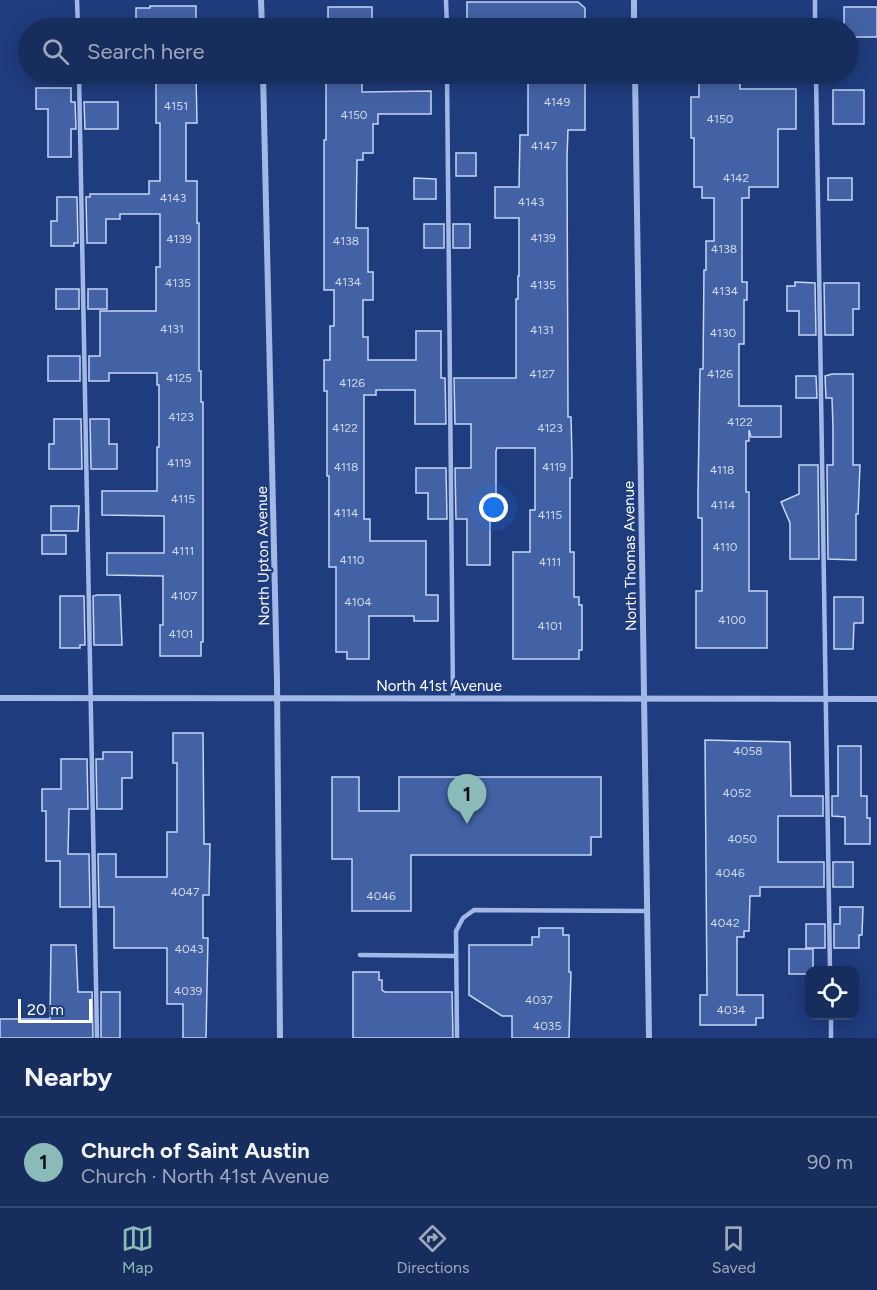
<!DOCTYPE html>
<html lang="en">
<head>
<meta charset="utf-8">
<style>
	body { margin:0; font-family:Figtree,sans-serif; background:#243967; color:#f1f3f6 }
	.controls { position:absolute; right:18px; bottom:18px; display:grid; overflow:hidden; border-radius:12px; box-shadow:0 3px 15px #0003 }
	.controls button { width:54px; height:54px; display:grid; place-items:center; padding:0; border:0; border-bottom:2px solid #364973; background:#172d5e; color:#f1f3f6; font:30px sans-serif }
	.scale { position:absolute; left:18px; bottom:15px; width:74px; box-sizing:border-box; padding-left:6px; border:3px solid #fff; border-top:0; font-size:16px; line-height:21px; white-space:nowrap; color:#fff; -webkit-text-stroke:4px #1f3c7e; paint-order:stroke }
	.you { position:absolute; left:494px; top:508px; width:21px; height:21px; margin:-15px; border:4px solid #fff; border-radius:50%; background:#1a73e8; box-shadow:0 0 0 9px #1a73e833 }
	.badge { display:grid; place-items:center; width:39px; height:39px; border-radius:50%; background:#8bbbb9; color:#111; font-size:20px; font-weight:700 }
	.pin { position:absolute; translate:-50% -50px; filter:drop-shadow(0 2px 3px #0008) }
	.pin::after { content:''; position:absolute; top:32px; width:21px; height:18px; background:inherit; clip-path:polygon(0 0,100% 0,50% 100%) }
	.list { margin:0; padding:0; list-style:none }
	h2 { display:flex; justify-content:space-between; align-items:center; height:78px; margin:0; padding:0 24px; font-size:26px }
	h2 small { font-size:20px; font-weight:400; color:#9ea8bc }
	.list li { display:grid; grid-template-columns:39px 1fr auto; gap:18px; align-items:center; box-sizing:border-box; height:90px; padding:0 24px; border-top:2px solid #364973 }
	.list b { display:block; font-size:22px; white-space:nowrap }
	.list p { margin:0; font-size:20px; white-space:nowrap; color:#9ea8bc }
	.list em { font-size:20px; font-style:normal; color:#9ea8bc }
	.icon { flex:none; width:33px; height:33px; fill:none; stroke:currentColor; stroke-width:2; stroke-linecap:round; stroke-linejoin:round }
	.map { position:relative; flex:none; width:877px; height:1038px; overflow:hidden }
	.search { position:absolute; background:#172d5e; box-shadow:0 3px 15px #0003; left:18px; right:18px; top:18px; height:66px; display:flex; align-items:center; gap:15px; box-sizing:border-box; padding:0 21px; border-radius:33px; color:#9ea8bc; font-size:22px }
	.sheet { height:168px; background:#172d5e }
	nav { display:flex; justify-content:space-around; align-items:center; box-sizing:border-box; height:84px; border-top:2px solid #364973; background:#172d5e; font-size:16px; color:#9ea8bc }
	nav a { display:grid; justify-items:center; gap:3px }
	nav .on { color:#8bbbb9 }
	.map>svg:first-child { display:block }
	.building { fill:#4362a5; stroke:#c6d5f6; stroke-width:1.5 }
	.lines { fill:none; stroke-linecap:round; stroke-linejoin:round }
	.service { stroke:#a2b8e7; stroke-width:4.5 }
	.minor { stroke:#a2b8e7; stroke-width:6 }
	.labels { text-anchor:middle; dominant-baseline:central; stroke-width:4.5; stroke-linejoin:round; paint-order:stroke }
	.number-label { font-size:12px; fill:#d0d8e8 }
	.street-label { font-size:15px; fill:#fff; stroke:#1f3c7e }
</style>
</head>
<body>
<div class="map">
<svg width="877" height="1038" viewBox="0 0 877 1038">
	<rect width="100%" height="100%" fill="#1f3c7e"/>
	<g class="building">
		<path d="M467,2H578L585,8V28H467Z"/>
		<path d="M150,6H196V28H136V8H150Z"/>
		<rect x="328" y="7" width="44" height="21"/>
		<path d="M844,7H877V37H849V28H844Z"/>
		<path d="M156,74H196L197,123H186V181H197V223H199V371H201V402H203V642H201V656H160V625H163V576L107,575V553H164V516L102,515V491H157V447H159V385H157V373H109V381H89V356H100V311H156V267H160V214H120V219H106V243H87L86,197H90V194H149V181H160V123H156Z"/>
		<path d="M326,74H362V92L431,91V114H378V124H373V153H363V160H357L356,228H368V272H373V300H363V337H368V360H416V331H441V378H445L446,424H415V390H376V395H364V519H370V541H426V595H438V621H414V616H369V659H347V652H336V567H329V476H327V391H324V360H330V326H334V290H324V140H326Z"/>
		<path d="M528,74H585V130H568L567,157L568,417H571L572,456V478H570V552H574V597H579V605H582V650H579V659H513V552H530V510H535V448H497L496,451V511H490V565H467V519H456L455,468H471V424H455L454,378H516V299H518V276H519V218H495V187H519L520,135H528Z"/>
		<path d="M699,74H740V89H796V129H778V187H749V198H742V282H747V300H744V344H739V406H781V437H751L749,430V441H746V492H749V591H767V648H696V591H702V518H698V492L700,369H703L704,270H706V241H714V198H702V187H694V138H691V97H699Z"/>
		<path d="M36,88H71V102H75L76,129H71V157H48V109H36Z"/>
		<rect x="833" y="90" width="31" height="34"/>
		<path d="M84,102H118V129H85Z"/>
		<rect x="456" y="153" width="20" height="23"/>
		<path d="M414,178L436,179V199H414Z"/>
		<rect x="828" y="178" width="24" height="22"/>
		<path d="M57,197H77L78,243H74V246H51V221H57Z"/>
		<rect x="424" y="224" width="20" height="24"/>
		<rect x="453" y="224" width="17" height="24"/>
		<path d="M795,282L815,283L816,335H799V311H787V286H795Z"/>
		<path d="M824,283H859V309H853V335H825Z"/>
		<rect x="56" y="289" width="23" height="20"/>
		<rect x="88" y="289" width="19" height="20"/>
		<rect x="48" y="356" width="32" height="25"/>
		<path d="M832,374H853V465H860L858,514H856V560L828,559L827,465H833V428L832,398H826L825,376Z"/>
		<path d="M796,376H816L817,398H796Z"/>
		<path d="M54,419H81L82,469H49V444H54Z"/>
		<path d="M90,419H109V444H117V469H91Z"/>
		<path d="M799,465H818L819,559H790V523L781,502L799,494Z"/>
		<path d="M416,468H446L447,519H428V493H416Z"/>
		<path d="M51,506H79L78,531H51Z"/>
		<rect x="42" y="535" width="24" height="19"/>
		<path d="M97,595H120L122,645H94L93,596Z"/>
		<path d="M60,596H84L85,645H80V648H60Z"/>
		<path d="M834,597H863V623H854L853,649H834Z"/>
		<path d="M173,733H203L204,844H210L209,895H203V938H208L206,1038H183V1004H167V948H114V907H99L98,854H116V877H167V832H177V763H173Z"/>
		<path d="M705,740L790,742L791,796H823V816H778V862H824V887H760V896H750L749,931H744V937H737V995H763V1018H756V1025H700V995H707Z"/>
		<path d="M838,746H861V796H867V818H870V844H845V817L832,816V796H838Z"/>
		<path d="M103,752H132V778H122V809H97L96,759H103Z"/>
		<path d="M61,759H87L88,809H69L68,854H89L90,907H60V861H46V811H42V789H61Z"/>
		<path d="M332,777H359V811H399V777H601V837H591V855H411V911H352V859H332Z"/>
		<rect x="833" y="862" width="20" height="25"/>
		<path d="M840,907H863L862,935H859V948H834V924H840Z"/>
		<rect x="806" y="924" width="19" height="24"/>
		<path d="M539,928H563V935H569V972H571L569,1038H512V1016H502L469,995V945H532V937H539Z"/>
		<path d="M51,945H76L78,992H92L93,1038H0V1019H50Z"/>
		<path d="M789,949H813V970H810V974H789Z"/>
		<path d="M353,972H379V980H382V990L385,992H452L453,1038H353Z"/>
		<rect x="101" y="992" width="19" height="46"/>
	</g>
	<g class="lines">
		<g class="service">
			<path d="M77,0L78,28"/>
			<path d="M446,0L447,28"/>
			<path d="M815,0V28"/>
			<path d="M79,74L97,1038"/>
			<path d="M447,74L453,698"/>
			<path d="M816,74L830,970"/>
			<path d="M360,955L456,956"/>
			<path d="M831,1016V1038"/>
			<path d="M457,1038L456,931L463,918L474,910L647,911"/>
		</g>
		<g class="minor">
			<path d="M261,0L262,28"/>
			<path d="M634,0V28"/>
			<path d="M263,74L277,680L280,1038"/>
			<path d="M635,74L649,1038"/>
			<path d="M0,698L877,699"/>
		</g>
	</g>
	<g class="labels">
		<g class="number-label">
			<text x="557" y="102">4149</text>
			<text x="176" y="106">4151</text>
			<text x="354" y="115">4150</text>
			<text x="720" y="119">4150</text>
			<text x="544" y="146">4147</text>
			<text x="736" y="178">4142</text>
			<text x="173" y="198">4143</text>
			<text x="531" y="202">4143</text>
			<text x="543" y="238">4139</text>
			<text x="179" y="239">4139</text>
			<text x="346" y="241">4138</text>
			<text x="724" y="249">4138</text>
			<text x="348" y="282">4134</text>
			<text x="178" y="283">4135</text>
			<text x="543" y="285">4135</text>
			<text x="725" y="291">4134</text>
			<text x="172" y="329">4131</text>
			<text x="542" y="330">4131</text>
			<text x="723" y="333">4130</text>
			<text x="542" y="374">4127</text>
			<text x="720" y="374">4126</text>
			<text x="179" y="378">4125</text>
			<text x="352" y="383">4126</text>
			<text x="181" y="417">4123</text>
			<text x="740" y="422">4122</text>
			<text x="345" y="428">4122</text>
			<text x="550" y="428">4123</text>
			<text x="179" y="463">4119</text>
			<text x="346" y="467">4118</text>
			<text x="554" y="467">4119</text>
			<text x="722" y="470">4118</text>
			<text x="183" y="499">4115</text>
			<text x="723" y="505">4114</text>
			<text x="346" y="513">4114</text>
			<text x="550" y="515">4115</text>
			<text x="725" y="547">4110</text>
			<text x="183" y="551">4111</text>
			<text x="352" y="560">4110</text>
			<text x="550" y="562">4111</text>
			<text x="184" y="596">4107</text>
			<text x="358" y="602">4104</text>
			<text x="732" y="620">4100</text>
			<text x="550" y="626">4101</text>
			<text x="181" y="634">4101</text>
			<text x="748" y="751">4058</text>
			<text x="737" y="793">4052</text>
			<text x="742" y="839">4050</text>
			<text x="730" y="873">4046</text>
			<text x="185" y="892">4047</text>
			<text x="381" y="896">4046</text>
			<text x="725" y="923">4042</text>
			<text x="189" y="949">4043</text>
			<text x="188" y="991">4039</text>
			<text x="539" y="1000">4037</text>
			<text x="731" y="1010">4034</text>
			<text x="547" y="1026">4035</text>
		</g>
		<g class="street-label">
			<text transform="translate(263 556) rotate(-91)">North Upton Avenue</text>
			<text transform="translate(630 556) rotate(-91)">North Thomas Avenue</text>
			<text x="439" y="686">North 41st Avenue</text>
		</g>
	</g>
</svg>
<div class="controls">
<button><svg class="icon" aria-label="locate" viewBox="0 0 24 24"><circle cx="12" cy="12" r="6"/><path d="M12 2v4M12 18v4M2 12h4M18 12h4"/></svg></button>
</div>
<div class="scale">20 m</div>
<div class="you"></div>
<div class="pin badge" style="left:467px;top:824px">1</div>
<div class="search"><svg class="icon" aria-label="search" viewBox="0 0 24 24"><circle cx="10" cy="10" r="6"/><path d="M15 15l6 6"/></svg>Search here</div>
</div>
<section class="sheet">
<h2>Nearby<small></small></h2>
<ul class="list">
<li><span class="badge">1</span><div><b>Church of Saint Austin</b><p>Church · North 41st Avenue</p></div><em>90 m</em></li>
</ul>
</section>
<nav>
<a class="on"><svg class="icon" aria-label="map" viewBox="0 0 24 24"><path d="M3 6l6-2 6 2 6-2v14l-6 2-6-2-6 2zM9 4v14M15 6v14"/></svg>Map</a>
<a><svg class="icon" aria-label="directions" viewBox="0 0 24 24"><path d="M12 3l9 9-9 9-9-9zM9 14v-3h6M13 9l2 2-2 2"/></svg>Directions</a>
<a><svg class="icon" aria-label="saved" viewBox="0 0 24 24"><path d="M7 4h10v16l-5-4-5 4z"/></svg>Saved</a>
</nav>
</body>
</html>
